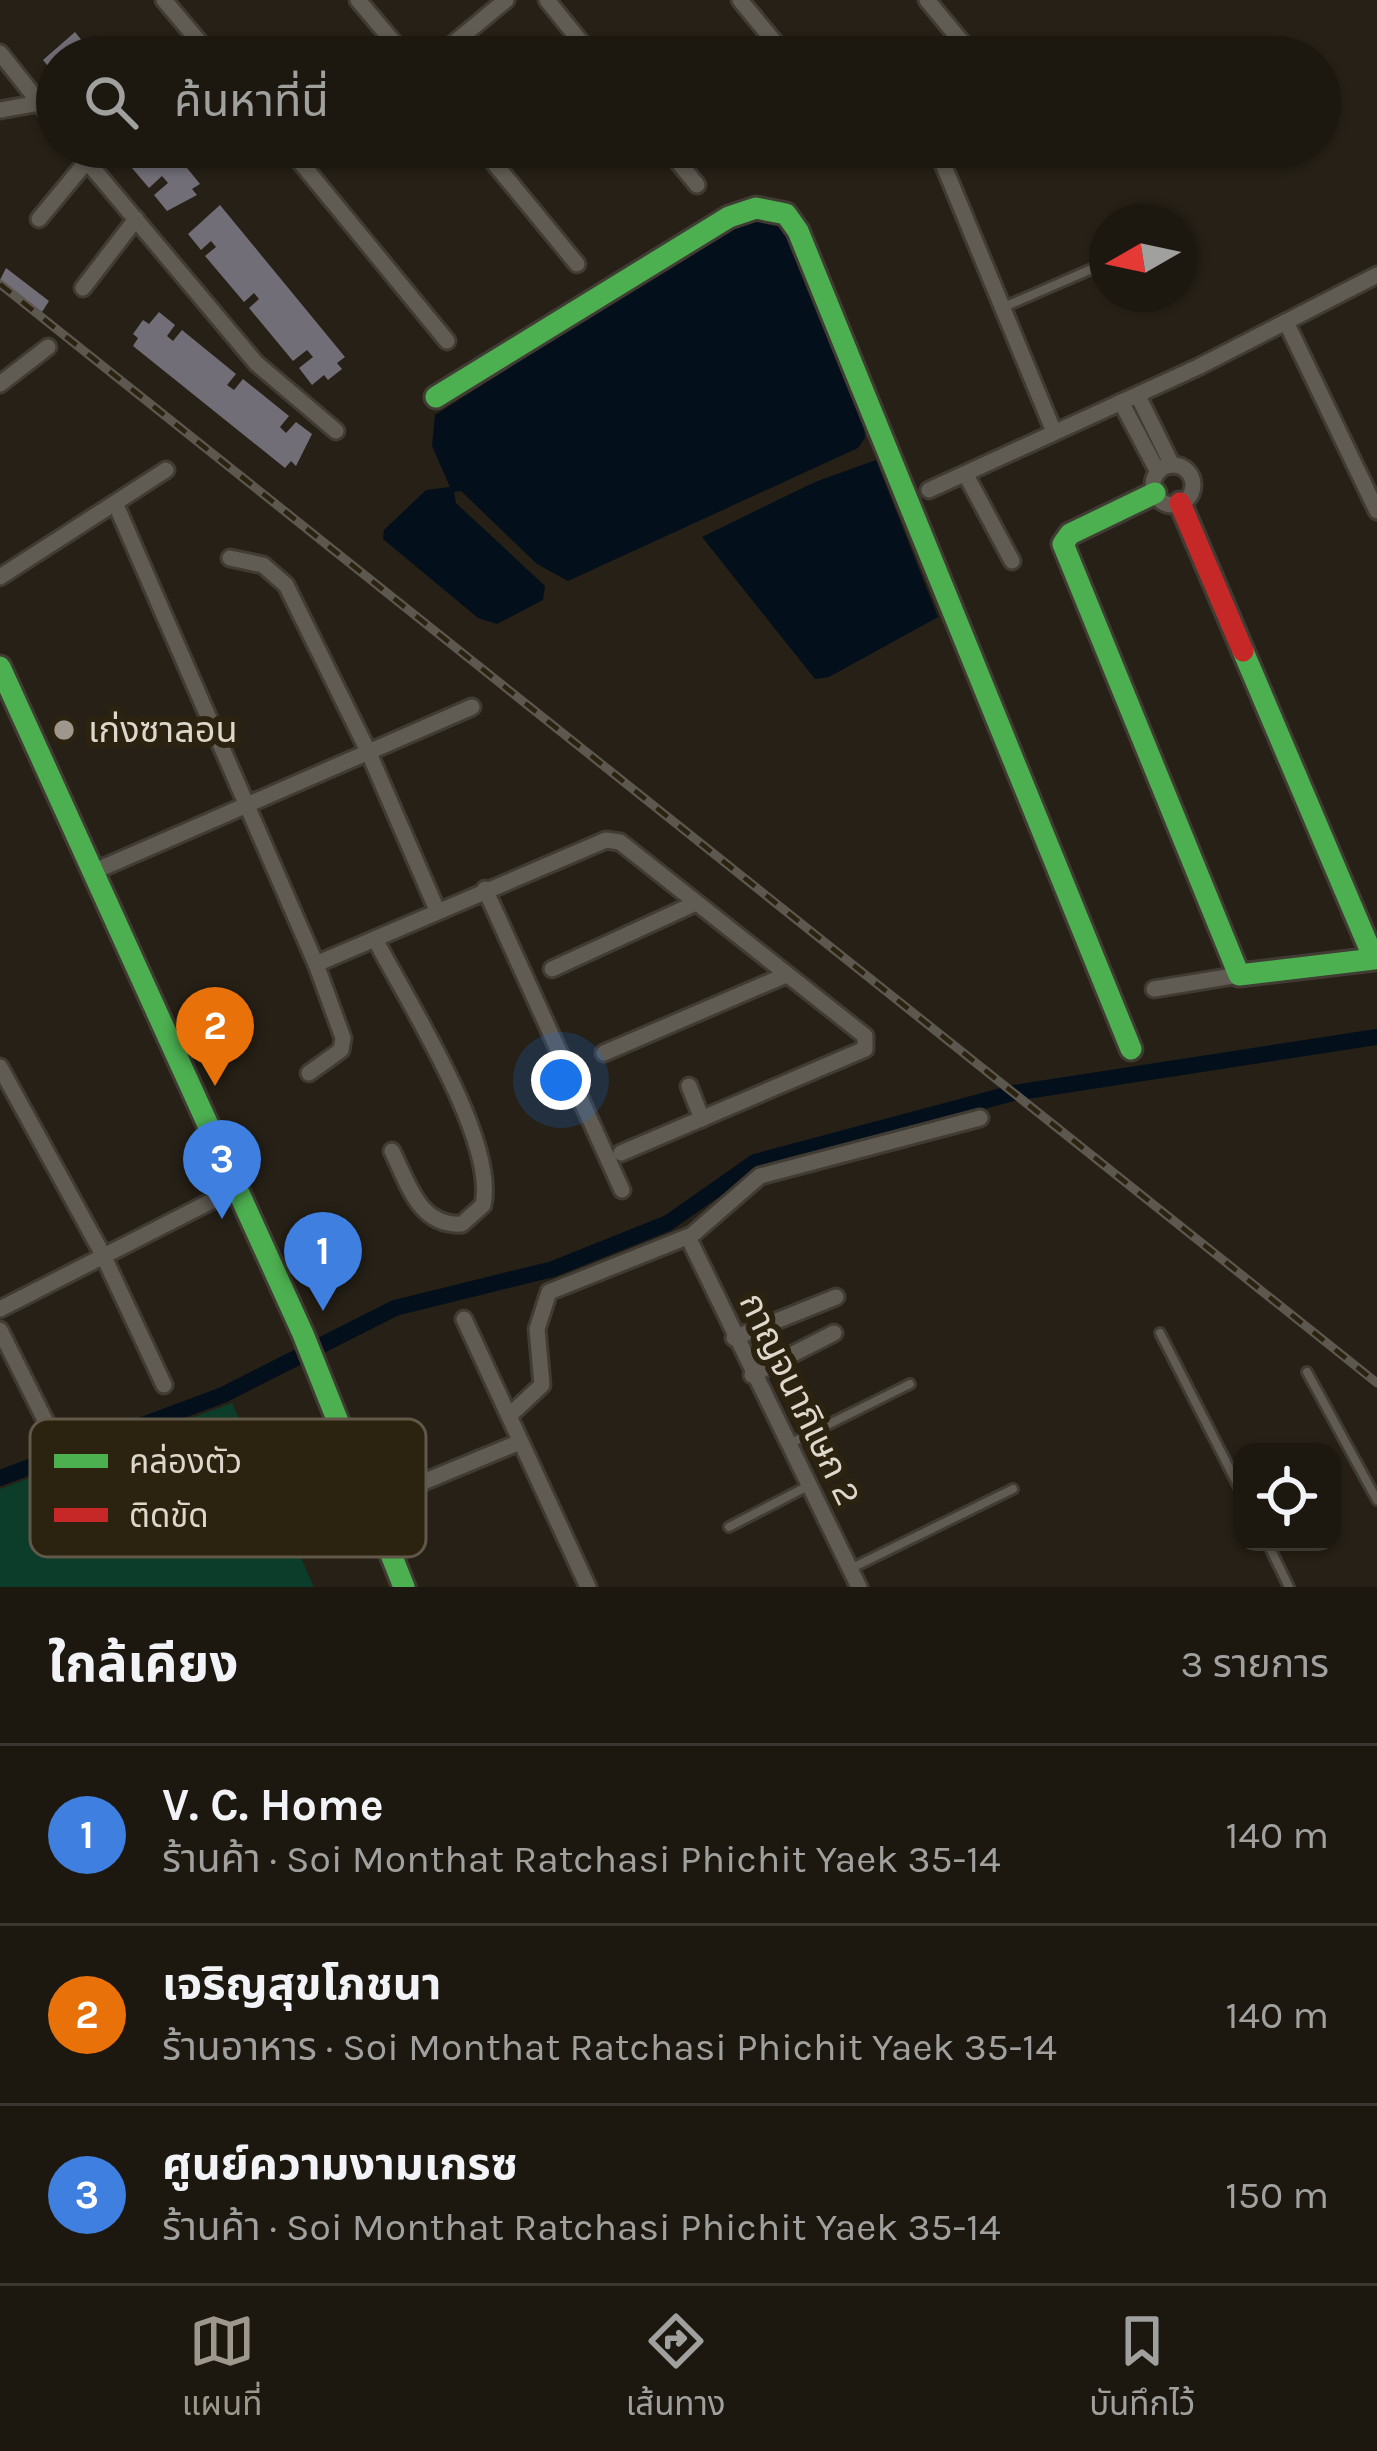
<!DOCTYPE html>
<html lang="th">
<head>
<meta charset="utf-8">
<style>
	body { margin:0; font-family:Karla,"Noto Sans Thai",sans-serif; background:#252119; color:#f1f3f6 }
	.controls { position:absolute; right:36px; bottom:36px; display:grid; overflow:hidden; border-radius:24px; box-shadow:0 3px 9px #0004 }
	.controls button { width:108px; height:108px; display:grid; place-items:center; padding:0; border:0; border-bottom:3px solid #3a3730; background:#1c1810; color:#f1f3f6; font:60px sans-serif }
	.compass { position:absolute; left:1089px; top:204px; width:108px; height:108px; border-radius:50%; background:#1c1810; box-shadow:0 3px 9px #0004; rotate:261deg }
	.you { position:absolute; left:561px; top:1080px; width:42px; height:42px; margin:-30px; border:9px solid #fff; border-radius:50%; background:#1a73e8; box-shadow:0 0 0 18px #1a73e833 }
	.badge { display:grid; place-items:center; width:78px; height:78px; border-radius:50%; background:#9e978c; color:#fff; font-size:39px; font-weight:700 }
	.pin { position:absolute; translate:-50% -99px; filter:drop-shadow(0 3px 6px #0008) }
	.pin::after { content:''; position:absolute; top:63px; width:42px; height:36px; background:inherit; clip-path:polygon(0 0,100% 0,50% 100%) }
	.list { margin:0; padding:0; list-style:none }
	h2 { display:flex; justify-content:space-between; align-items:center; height:156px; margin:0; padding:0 48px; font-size:51px }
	h2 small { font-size:39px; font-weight:400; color:#a0a09f }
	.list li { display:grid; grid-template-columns:78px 1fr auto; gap:36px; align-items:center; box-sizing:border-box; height:180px; padding:0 48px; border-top:3px solid #3a3730 }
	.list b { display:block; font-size:45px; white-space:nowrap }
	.list p { margin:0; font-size:39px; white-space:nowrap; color:#a0a09f }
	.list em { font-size:39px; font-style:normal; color:#a0a09f }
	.icon { flex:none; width:66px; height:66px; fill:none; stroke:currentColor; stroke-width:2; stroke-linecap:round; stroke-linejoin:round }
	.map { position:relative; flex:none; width:1377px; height:1587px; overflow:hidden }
	.search { position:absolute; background:#1c1810; box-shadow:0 3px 9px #0004; left:36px; right:36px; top:36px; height:132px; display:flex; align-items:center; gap:30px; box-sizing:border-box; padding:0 42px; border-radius:66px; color:#a0a09f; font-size:45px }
	.sheet { height:696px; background:#1c1810 }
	nav { display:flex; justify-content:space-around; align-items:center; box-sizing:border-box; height:168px; border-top:3px solid #3a3730; background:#1c1810; font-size:33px; color:#a0a09f }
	nav a { display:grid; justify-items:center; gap:6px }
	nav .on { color:#9e978c }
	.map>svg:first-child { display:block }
	.green { fill:#0c3c2a }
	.water { fill:#03101b }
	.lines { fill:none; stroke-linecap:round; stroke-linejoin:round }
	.canal { stroke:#03101b; stroke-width:16 }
	.building { fill:#726e77 }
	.lane-casing { stroke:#403b33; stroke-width:14 }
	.street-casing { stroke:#403b33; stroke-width:21 }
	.fast-casing { stroke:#403b33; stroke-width:27 }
	.jam-casing { stroke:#403b33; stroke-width:27 }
	.lane { stroke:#605b53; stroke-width:8 }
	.street { stroke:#605b53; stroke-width:15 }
	.fast { stroke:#4caf50; stroke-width:21 }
	.jam { stroke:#c62828; stroke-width:21 }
	.rail-casing { stroke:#5c574f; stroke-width:9 }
	.rail { stroke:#2c2210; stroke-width:4.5; stroke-dasharray:14; stroke-linecap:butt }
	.poi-dot { fill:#9e978c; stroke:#2c2210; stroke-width:4.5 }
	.labels { text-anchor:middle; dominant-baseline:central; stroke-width:12; stroke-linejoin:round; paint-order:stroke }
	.poi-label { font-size:36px; fill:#ded7cc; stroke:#2c2210; text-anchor:start }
	.street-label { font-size:36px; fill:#ded7cc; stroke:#2c2210 }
	.key { fill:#2c2210; stroke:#615848; stroke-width:3 }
	.key-label { font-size:33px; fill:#ded7cc }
</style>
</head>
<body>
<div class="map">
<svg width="1377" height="1587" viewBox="0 0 1377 1587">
	<rect width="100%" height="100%" fill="#262016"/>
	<path class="green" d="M232,1403L314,1587H0V1489Z"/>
	<g class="water">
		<path d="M769,219L785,229L799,250L864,424L865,438L858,448L568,581L537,564L461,491L454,492L456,503L545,586L543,600L497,624L478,618L383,539L384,530L426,490L450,487L432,446L435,415L737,223Z"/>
		<path d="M876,460L938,617L829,677L815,679L702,537L815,482Z"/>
	</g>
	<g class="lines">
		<path class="canal" d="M0,1478L223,1395L395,1308L553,1269L668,1223L755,1162L1013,1093L1377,1037"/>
	</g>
	<g class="building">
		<path d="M75,32L95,57H57V77L43,60Z"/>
		<path d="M114,147H170L200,184L192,189L197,195L167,211L154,195L168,183L162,176L149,188Z"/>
		<path d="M220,205L345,357L337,363L342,369L328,380L324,375L312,385L299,368L313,357L307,350L293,361L249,308L259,299L254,293L244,302L205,256L216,247L211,241L201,250L188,234Z"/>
		<path d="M6,268L49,301L42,312L0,280Z"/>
		<path d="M159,312L175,325L167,336L173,341L182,330L236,374L227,385L234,390L243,379L289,416L280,427L286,433L296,422L312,434L296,466L291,461L285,468L133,346L138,338L133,334L143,320L149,324Z"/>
	</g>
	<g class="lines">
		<defs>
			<g id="lane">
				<path d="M1004,307L1094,268"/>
				<path d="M1160,1333L1242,1493"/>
				<path d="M1307,1372L1377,1500"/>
				<path d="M789,1444L910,1384"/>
				<path d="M729,1527L808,1486"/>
				<path d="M1267,1542L1289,1587"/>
				<path d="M852,1568L1013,1489"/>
			</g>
			<g id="street">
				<path d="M164,0L212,57"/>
				<path d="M358,0L406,57"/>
				<path d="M547,0L593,57"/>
				<path d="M740,0L787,57"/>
				<path d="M927,0L961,41"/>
				<path d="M0,53L57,125"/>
				<path d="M437,57L506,0"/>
				<path d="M0,110L39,103"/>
				<path d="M75,147L256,363L336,431"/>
				<path d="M288,147L447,341"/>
				<path d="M481,147L577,264"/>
				<path d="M666,147L697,185"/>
				<path d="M936,147L1054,432"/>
				<path d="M303,165L325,147"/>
				<path d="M39,219L87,161"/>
				<path d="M83,288L136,219"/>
				<path d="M1286,322L1377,511"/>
				<path d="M0,384L48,347"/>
				<path d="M1138,396L1172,465"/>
				<path d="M1121,402L1158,472"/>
				<circle cx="1173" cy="485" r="20"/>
				<path d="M966,475L1012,561"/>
				<path d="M929,490L1198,367L1377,275"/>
				<path d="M116,505L316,964L343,1038L341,1050L309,1073"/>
				<path d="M230,558L263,565L286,585L368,751L437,910"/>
				<path d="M0,577L166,470"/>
				<path d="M95,871L472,707"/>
				<path d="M485,889L622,1190"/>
				<path d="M375,939C407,1001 497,1140 483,1205L462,1224C419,1227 408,1183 392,1151"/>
				<path d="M316,964L606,840L620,842L865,1036V1049L621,1153"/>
				<path d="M552,969L696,903"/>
				<path d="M1154,989L1239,975"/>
				<path d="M604,1053L786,975"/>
				<path d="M0,1067L102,1253L164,1385"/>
				<path d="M689,1086L702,1119"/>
				<path d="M688,1237L859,1587"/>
				<path d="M0,1309L237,1188"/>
				<path d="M464,1319L588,1587"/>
				<path d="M0,1330L53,1436"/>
				<path d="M734,1338L836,1297"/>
				<path d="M752,1375L834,1333"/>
				<path d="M510,1415L542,1385L537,1329L549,1292L692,1235L760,1176L980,1118"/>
				<path d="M370,1504L520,1442"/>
				<path d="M302,1543L373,1511"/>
			</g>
			<g id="fast">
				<path d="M436,397L729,217L756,208L786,214L798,231L1131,1049"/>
				<path d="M1155,493L1070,534L1063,544L1239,975L1374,959L1243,651"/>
				<path d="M0,667L303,1334L404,1587"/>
			</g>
			<path id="jam" d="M1180,503L1243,651"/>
		</defs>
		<use href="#lane" class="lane-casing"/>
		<use href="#street" class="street-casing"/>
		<use href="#fast" class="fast-casing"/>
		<use href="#jam" class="jam-casing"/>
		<use href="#lane" class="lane"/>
		<use href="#street" class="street"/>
		<use href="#fast" class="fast"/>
		<use href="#jam" class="jam"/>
		<defs>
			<path id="rail" d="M0,284L1377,1383"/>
		</defs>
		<use href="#rail" class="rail-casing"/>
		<use href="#rail" class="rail"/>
	</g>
	<circle class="poi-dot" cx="64" cy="730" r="12"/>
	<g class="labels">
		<g class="poi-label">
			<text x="88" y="730">เก่งซาลอน</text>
		</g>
		<g class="street-label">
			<text transform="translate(800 1399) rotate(64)">กาญจนาภิเษก 2</text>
		</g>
	</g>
	<rect x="30" y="1419" width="396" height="138" rx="18" class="key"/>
	<rect x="54" y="1454" width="54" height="14" fill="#4caf50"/>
	<rect x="54" y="1508" width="54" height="14" fill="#c62828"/>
	<g class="key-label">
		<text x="129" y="1473">คล่องตัว</text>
		<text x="129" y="1527">ติดขัด</text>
	</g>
</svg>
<div class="controls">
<button><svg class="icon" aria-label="locate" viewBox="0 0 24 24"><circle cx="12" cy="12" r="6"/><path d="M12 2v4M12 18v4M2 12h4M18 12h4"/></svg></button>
</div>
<svg class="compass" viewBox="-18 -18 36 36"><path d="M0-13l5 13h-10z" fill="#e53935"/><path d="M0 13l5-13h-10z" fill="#a0a09f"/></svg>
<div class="you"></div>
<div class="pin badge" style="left:323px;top:1311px;background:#3f7fe0">1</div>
<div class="pin badge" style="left:215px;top:1086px;background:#e8710a">2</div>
<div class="pin badge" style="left:222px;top:1219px;background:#3f7fe0">3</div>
<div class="search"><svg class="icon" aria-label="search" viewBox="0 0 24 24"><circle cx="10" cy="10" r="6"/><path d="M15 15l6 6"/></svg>ค้นหาที่นี่</div>
</div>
<section class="sheet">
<h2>ใกล้เคียง<small>3 รายการ</small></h2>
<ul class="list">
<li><span class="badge" style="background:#3f7fe0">1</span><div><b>V. C. Home</b><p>ร้านค้า · Soi Monthat Ratchasi Phichit Yaek 35-14</p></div><em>140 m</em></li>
<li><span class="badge" style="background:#e8710a">2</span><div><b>เจริญสุขโภชนา</b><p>ร้านอาหาร · Soi Monthat Ratchasi Phichit Yaek 35-14</p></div><em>140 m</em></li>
<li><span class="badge" style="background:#3f7fe0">3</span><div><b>ศูนย์ความงามเกรซ</b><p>ร้านค้า · Soi Monthat Ratchasi Phichit Yaek 35-14</p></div><em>150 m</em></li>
</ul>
</section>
<nav>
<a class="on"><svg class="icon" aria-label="map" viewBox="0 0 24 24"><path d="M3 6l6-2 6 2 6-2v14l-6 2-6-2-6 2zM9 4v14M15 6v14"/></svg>แผนที่</a>
<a><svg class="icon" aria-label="directions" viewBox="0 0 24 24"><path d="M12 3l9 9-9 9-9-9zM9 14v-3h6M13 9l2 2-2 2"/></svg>เส้นทาง</a>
<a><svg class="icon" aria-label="saved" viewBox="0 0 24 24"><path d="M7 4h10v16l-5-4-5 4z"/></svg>บันทึกไว้</a>
</nav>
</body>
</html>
